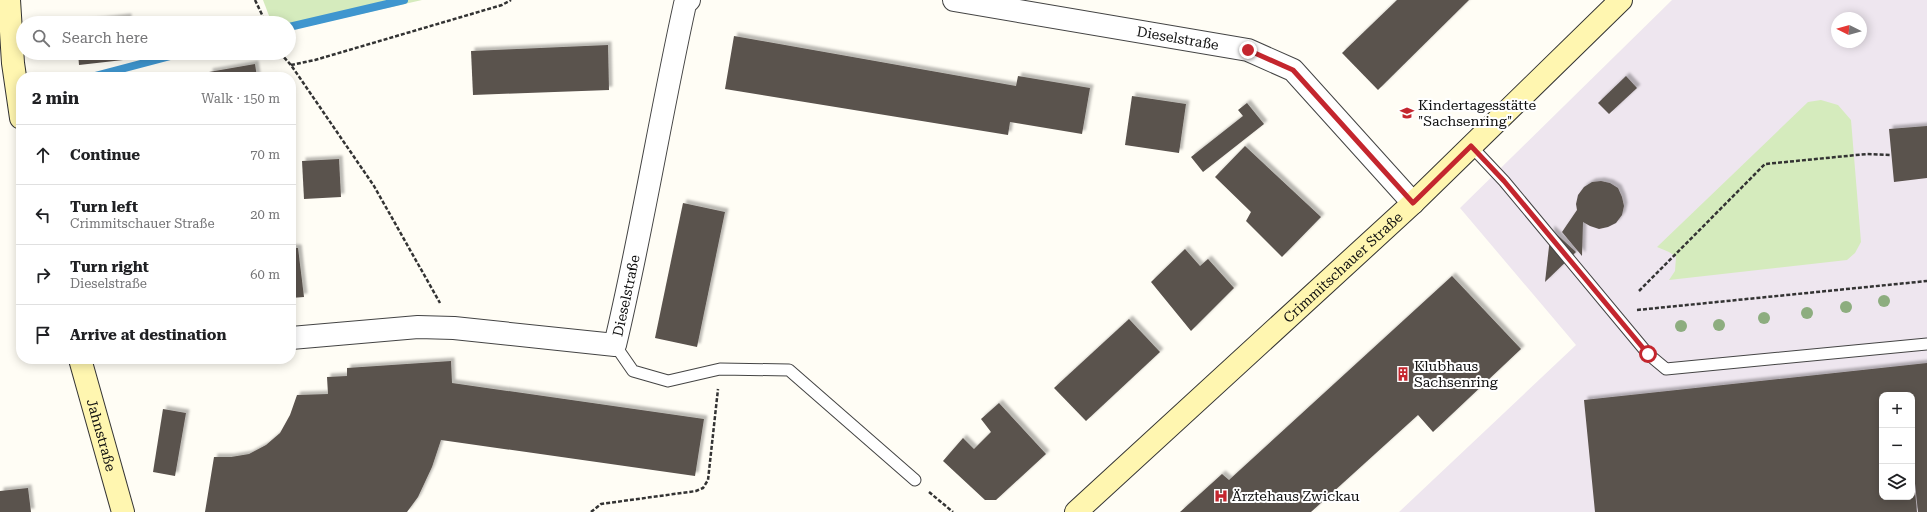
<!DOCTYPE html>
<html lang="en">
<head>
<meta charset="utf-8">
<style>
	body { margin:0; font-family:"Roboto Serif",serif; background:#f6f6f6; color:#202124 }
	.controls { position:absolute; right:12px; bottom:12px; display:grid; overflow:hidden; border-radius:8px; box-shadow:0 2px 10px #0003 }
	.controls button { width:36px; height:36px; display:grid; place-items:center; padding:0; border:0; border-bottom:1px solid #e0e0e0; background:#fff; color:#202124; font:20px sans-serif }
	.compass { position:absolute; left:1831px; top:12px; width:36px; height:36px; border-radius:50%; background:#fff; box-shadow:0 2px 10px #0003; rotate:275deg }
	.stop { position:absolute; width:12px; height:12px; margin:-9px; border:3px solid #c4262e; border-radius:50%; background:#fff }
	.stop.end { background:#c4262e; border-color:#fff; box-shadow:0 1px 4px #0008 }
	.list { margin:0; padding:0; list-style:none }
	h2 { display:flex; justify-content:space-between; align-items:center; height:52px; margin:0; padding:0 16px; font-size:17px }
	h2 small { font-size:13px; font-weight:400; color:#757577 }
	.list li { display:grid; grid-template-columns:26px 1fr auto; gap:12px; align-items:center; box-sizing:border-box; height:60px; padding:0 16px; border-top:1px solid #e0e0e0 }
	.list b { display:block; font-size:15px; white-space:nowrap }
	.list p { margin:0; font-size:13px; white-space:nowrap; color:#757577 }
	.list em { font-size:13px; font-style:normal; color:#757577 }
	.icon { flex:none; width:22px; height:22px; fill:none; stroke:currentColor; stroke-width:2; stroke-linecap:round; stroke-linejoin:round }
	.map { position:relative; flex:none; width:1927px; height:512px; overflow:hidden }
	.search { position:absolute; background:#fff; box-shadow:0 2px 10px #0003; left:16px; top:16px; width:280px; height:44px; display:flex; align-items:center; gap:10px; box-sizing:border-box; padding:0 14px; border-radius:22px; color:#757577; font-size:15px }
	.panel { position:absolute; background:#fff; box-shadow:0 2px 10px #0003; left:16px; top:72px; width:280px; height:292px; border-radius:16px }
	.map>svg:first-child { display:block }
	.industrial { fill:#eee6ef; fill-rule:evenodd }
	.green { fill:#d5ebbd }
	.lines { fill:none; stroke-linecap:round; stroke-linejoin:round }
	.stream { stroke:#3f96cf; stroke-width:8 }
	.building { fill:#5a524d; filter:url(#shadow) }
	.lane-casing { stroke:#444; stroke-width:13 }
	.street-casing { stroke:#444; stroke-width:24 }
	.secondary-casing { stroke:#333; stroke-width:24 }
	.path { stroke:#333; stroke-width:2.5; stroke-dasharray:4 2; stroke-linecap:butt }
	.lane { stroke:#fff; stroke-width:11 }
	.street { stroke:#fff; stroke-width:22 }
	.secondary { stroke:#fff6b0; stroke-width:22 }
	.tree { fill:#8dad7f }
	.route { stroke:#c4262e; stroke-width:5 }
	.labels { text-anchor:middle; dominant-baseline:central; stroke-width:4; stroke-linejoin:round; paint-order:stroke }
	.street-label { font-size:14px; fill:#111; stroke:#fff }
	.poi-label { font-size:14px; fill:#111; stroke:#fff; text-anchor:start }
</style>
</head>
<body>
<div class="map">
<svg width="1927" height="512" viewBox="0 0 1927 512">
	<defs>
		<filter id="shadow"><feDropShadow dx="3.5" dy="-3.5" stdDeviation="1" flood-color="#0004"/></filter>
	</defs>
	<rect width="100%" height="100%" fill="#fffdf5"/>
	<path class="industrial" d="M1672,0H1927V512H1399L1576,345L1460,208ZM1837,18H1861V42H1837ZM1882,395H1912V497H1882Z"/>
	<g class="green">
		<path d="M263,0H422L304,27L271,21Z"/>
		<path d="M1821,100L1838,105L1851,120L1861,242L1855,253L1847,260L1669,280L1675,271L1676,257L1669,252L1657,247L1808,102Z"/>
	</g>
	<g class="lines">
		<g class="stream">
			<path d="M289,27L404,0"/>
			<path d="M91,77L182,53"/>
		</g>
	</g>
	<g class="building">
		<path d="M1397,0H1469L1378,90L1342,53Z"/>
		<path d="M128,17V23H84V22Z"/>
		<path d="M734,36L1016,86L1018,76L1090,88L1082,134L1010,122L1008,135L725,89Z"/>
		<path d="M608,45L609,90L473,95L471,51Z"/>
		<path d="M78,53H131L132,59L79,65Z"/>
		<path d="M255,64L257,77H210L209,72Z"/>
		<path d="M1626,76L1637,88L1609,114L1598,103Z"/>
		<path d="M1132,96L1186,104L1179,153L1125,145Z"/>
		<path d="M1247,103L1264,124L1203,172L1191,157L1243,116L1238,110Z"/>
		<path d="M1927,126V178L1894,182L1889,129Z"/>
		<path d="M1245,146L1321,217L1282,257L1246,221L1251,212L1215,177Z"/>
		<path d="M339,159L341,197L304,199L302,161Z"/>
		<path d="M1601,181L1610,183L1618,188L1622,197L1624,206L1622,215L1616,223L1608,227L1599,229L1590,226L1583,222L1582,256L1562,232L1577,210L1576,204L1578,195L1584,187L1592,182Z"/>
		<path d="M683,203L725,212L697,347L655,338Z"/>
		<path d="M1551,229L1576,252L1545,282Z"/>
		<path d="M291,248H298L304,297L291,298Z"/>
		<path d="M1185,249L1200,266L1208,259L1234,288L1191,331L1151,282Z"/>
		<path d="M1452,276L1521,349L1433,432L1418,415L1311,512H1180L1222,474L1229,480Z"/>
		<path d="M1129,319L1160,352L1086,421L1054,388Z"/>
		<path d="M451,361L452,383L704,419L695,476L441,440L432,467L418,497L407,512H205L214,457H231L249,454L266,445L280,433L290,415L297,395L328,394L327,377L347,376V368Z"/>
		<path d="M1927,363V512H1918L1912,455V395H1882V497H1912L1913,471L1917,512H1595L1584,400Z"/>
		<path d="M999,403L1046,454L996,500H985L943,461L963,438L974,449L991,432L981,419Z"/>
		<path d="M163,409L186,413L175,476L153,472Z"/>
		<path d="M28,488L31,512H0V491Z"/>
	</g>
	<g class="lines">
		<defs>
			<g id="lane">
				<path d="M1471,146L1504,181L1648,354L1666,369L1927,344"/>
				<path d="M615,345L633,371L668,381L720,369L789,370L915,480"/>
			</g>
			<g id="street">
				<path id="s1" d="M954,0L1248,50L1293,70L1413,203"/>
				<path id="s2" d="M291,338L418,327L454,328L615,345C642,232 660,117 685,4L689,0"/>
			</g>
			<g id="secondary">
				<path d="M9,0L13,63L21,118"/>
				<path id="s3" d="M80,359L123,512"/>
				<path id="s4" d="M1076,512L1413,203L1621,0"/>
			</g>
		</defs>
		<use href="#lane" class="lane-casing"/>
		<use href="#street" class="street-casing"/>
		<use href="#secondary" class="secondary-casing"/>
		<g class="path">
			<path d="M255,0L266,23"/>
			<path d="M280,53L291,65L374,186L440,303"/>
			<path d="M291,65L315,60L502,5L511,0"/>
			<path d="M1639,291L1765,164L1867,154L1891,155"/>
			<path d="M1637,310L1927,281"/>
			<path d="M929,492L953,512"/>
			<path d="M591,512L601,504L696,491L703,488L708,480L718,389"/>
		</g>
		<use href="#lane" class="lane"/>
		<use href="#street" class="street"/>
		<use href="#secondary" class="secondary"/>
	</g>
	<g class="tree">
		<circle cx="1884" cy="301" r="6"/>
		<circle cx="1846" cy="307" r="6"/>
		<circle cx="1807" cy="313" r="6"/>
		<circle cx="1764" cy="318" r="6"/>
		<circle cx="1719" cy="325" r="6"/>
		<circle cx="1681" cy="326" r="6"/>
	</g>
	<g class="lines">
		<path class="route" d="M1248,50L1293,70L1413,203L1471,146L1504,181L1648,354"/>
	</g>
	<defs>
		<symbol id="school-bare" viewBox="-9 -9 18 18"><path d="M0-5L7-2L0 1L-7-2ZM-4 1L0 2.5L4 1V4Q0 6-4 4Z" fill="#c4262e" stroke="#fff" stroke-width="2.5" paint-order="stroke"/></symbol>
		<symbol id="building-bare" viewBox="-9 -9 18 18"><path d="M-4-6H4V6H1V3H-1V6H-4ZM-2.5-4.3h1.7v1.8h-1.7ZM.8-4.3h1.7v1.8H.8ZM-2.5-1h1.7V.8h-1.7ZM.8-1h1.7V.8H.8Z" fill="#c4262e" stroke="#fff" stroke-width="2.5" paint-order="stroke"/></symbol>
		<symbol id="hospital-bare" viewBox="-9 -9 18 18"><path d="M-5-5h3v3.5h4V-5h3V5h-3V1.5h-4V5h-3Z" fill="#c4262e" stroke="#fff" stroke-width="2.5" paint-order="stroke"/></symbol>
	</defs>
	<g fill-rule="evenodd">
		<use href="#school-bare" x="1397" y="103" width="20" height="20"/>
		<use href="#building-bare" x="1393" y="364" width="20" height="20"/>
		<use href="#hospital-bare" x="1211" y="486" width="20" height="20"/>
	</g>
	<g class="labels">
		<g class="street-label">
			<text stroke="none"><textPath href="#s1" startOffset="227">Dieselstraße</textPath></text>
			<text stroke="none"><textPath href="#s4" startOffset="362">Crimmitschauer Straße</textPath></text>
			<text stroke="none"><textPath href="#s2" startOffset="376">Dieselstraße</textPath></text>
			<text stroke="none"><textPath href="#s3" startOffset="79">Jahnstraße</textPath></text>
		</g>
		<g class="poi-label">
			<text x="1418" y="105">Kindertagesstätte<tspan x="1418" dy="16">"Sachsenring"</tspan></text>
			<text x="1414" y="366">Klubhaus<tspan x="1414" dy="16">Sachsenring</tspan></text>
			<text x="1232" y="496">Ärztehaus Zwickau</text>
		</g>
	</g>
</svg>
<div class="controls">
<button>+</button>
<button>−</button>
<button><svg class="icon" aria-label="layers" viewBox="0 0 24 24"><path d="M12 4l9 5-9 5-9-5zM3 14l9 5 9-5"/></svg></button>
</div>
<svg class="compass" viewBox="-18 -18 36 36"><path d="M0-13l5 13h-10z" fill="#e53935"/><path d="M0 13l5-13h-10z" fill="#757577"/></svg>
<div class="stop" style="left:1648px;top:354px"></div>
<div class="stop end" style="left:1248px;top:50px"></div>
<div class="search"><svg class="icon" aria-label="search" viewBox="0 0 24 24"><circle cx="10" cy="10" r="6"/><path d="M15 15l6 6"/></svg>Search here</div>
<section class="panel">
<h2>2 min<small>Walk · 150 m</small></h2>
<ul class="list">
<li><svg class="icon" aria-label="ahead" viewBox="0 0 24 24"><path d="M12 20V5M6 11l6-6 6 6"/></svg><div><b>Continue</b></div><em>70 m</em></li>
<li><svg class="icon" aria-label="left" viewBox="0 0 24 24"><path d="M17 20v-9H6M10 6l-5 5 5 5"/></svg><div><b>Turn left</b><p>Crimmitschauer Straße</p></div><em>20 m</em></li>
<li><svg class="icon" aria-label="right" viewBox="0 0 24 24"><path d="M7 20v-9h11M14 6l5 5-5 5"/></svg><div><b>Turn right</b><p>Dieselstraße</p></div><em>60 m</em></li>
<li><svg class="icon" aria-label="arrive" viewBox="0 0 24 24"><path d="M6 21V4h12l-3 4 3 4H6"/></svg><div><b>Arrive at destination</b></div></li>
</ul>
</section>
</div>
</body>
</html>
